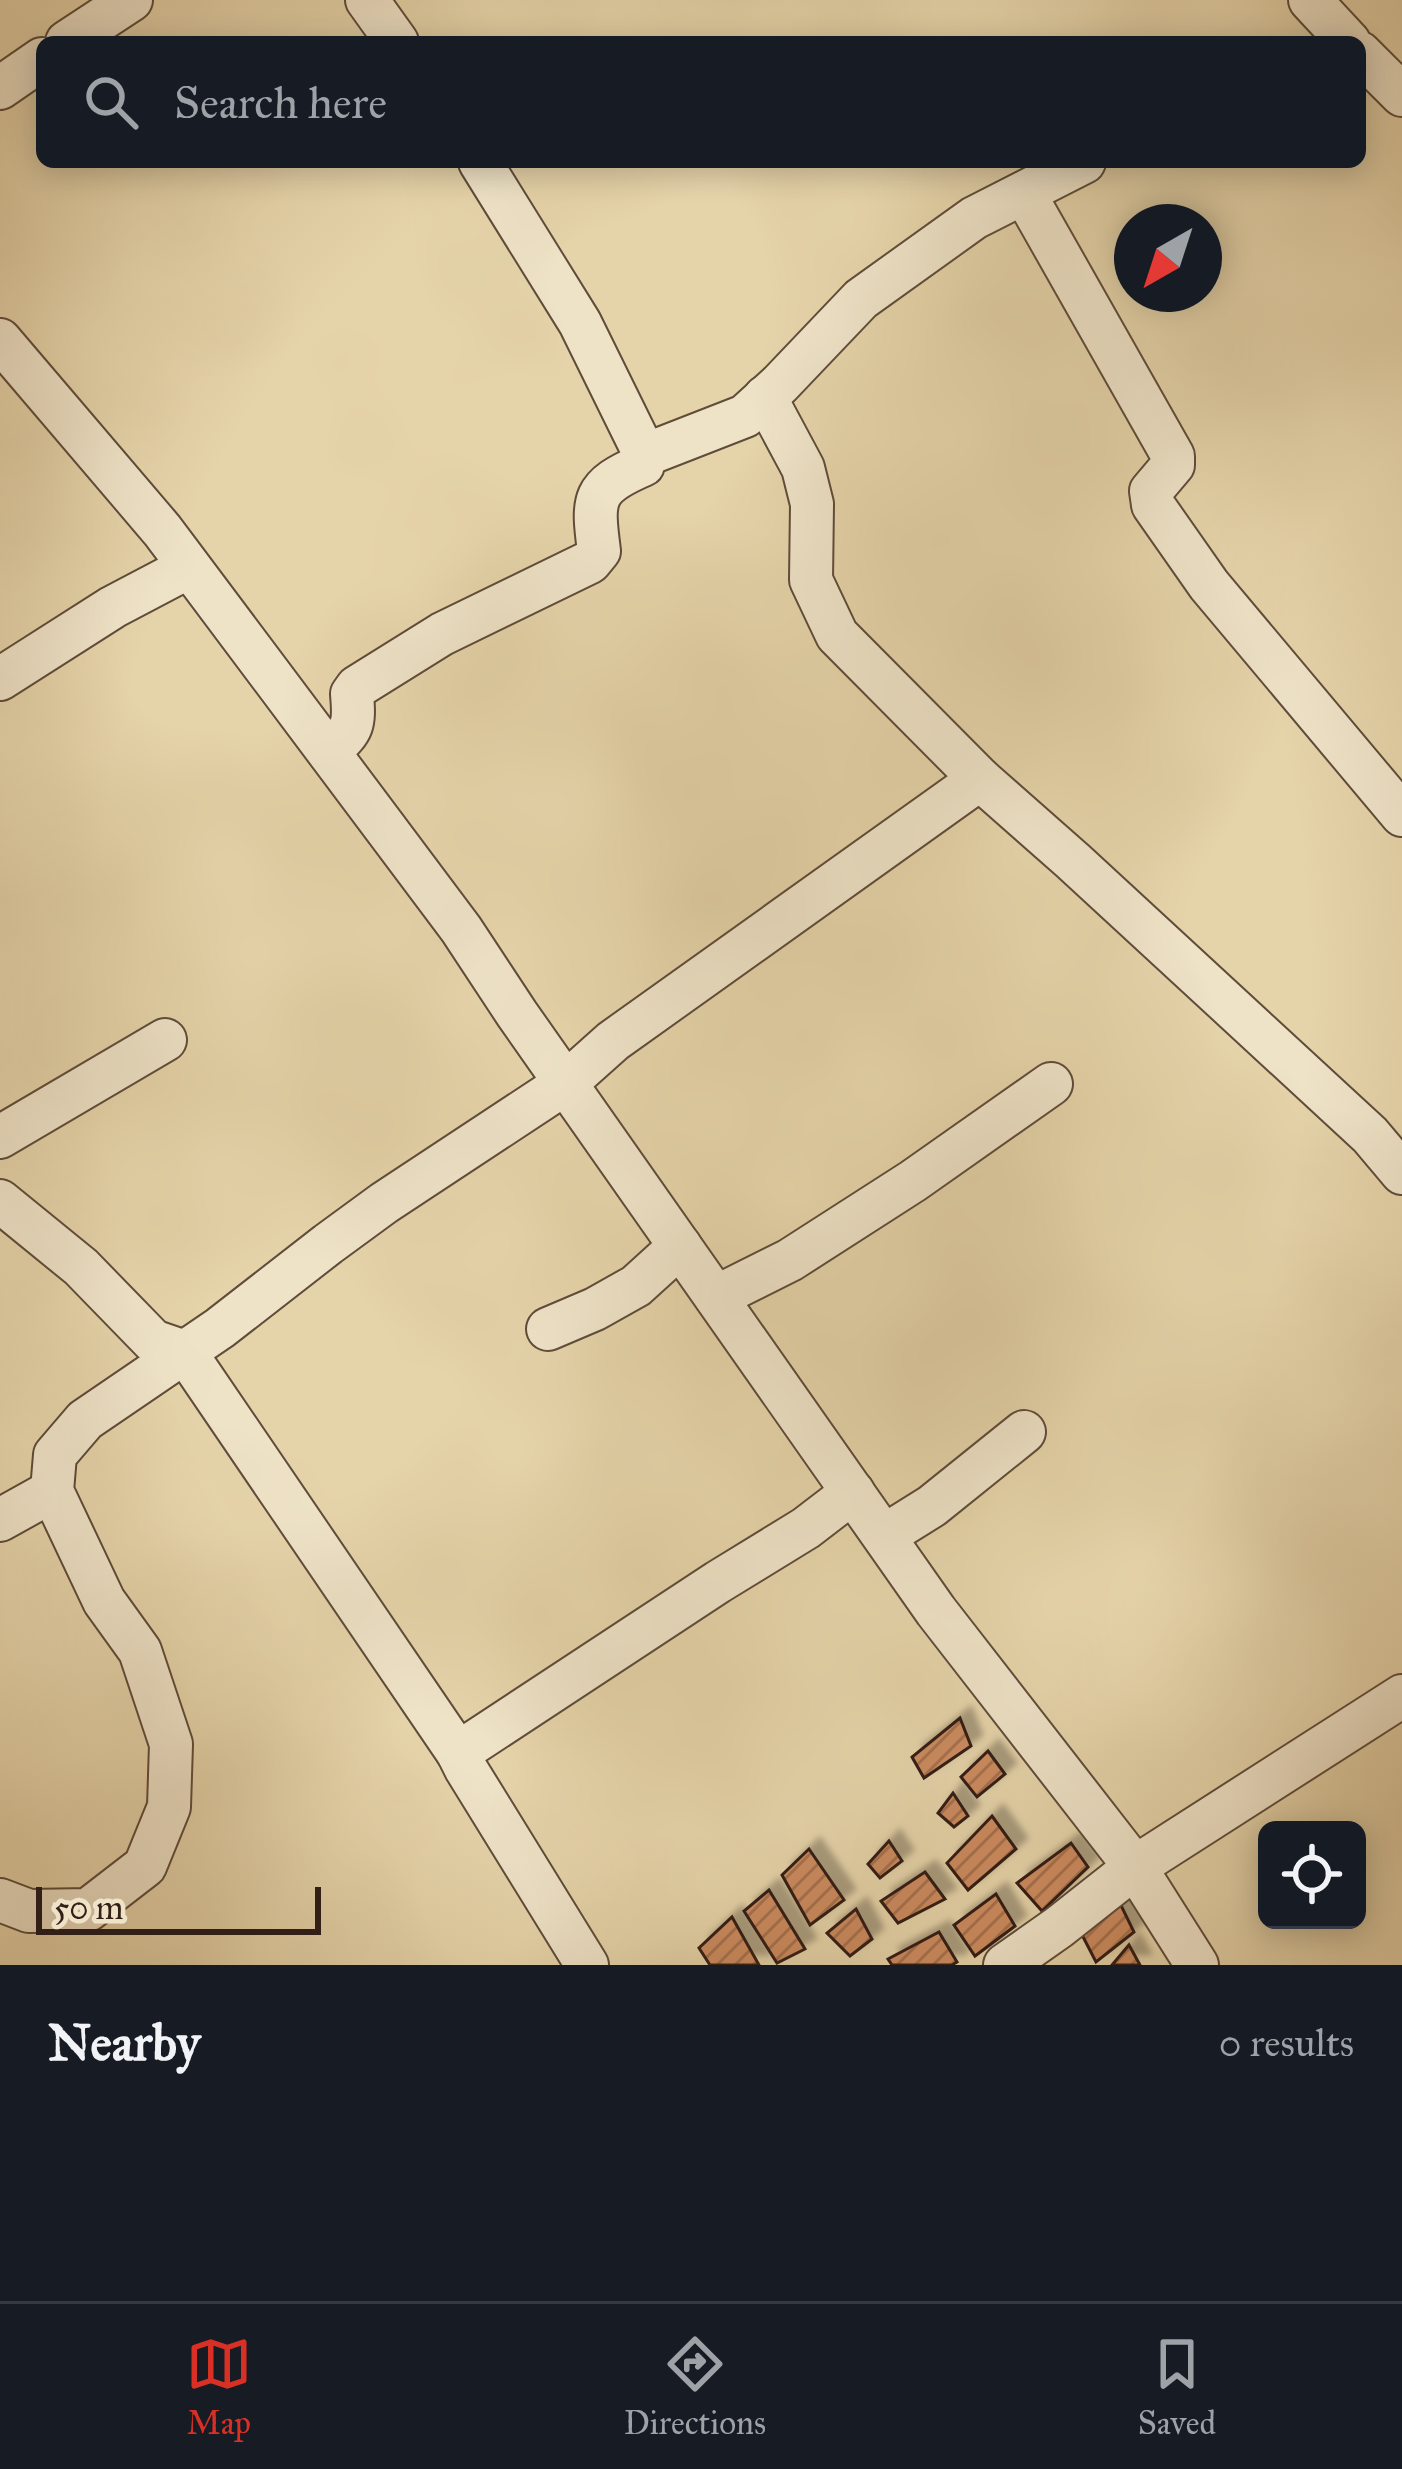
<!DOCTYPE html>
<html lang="en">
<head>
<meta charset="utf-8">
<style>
	body { margin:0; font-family:"IM FELL Great Primer",serif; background:#20242c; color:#f1f3f6 }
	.controls { position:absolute; right:36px; bottom:36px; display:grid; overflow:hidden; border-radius:18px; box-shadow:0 6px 30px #0003 }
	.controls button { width:108px; height:108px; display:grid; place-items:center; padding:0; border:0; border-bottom:3px solid #363941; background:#171b24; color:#f1f3f6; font:60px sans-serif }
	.compass { position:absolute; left:1114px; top:204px; width:108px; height:108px; border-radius:50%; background:#171b24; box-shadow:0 6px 30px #0003; rotate:219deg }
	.scale { position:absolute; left:36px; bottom:30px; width:285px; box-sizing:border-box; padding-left:12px; border:6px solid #321f15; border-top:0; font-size:33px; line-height:42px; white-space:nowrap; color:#321f15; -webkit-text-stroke:9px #eee2c7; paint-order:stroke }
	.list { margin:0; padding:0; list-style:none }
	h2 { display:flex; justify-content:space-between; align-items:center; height:156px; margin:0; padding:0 48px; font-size:51px }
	h2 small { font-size:39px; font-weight:400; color:#9ea1a6 }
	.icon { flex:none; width:66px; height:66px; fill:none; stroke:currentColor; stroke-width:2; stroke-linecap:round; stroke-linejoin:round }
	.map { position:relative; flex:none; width:1402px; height:1965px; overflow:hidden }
	.search { position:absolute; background:#171b24; box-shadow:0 6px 30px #0003; left:36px; right:36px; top:36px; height:132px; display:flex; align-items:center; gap:30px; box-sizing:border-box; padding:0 42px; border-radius:18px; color:#9ea1a6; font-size:45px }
	.sheet { height:336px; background:#171b24 }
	nav { display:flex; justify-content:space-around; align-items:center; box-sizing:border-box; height:168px; border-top:3px solid #363941; background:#171b24; font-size:33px; color:#9ea1a6 }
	nav a { display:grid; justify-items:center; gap:6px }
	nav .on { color:#d93025 }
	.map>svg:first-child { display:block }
	.building { fill:url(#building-hatch); stroke:#321f15; stroke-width:3; filter:url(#shadow) }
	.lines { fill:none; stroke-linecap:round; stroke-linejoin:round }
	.street-casing { stroke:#5f4c3a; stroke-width:46 }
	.street { stroke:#eee2c7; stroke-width:42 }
</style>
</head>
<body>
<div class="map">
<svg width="1402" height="1965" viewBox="0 0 1402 1965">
	<defs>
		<pattern id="building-hatch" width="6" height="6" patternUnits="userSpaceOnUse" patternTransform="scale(3)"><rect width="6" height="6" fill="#cb8b5f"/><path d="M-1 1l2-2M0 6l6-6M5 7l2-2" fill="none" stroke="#a5714d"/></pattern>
		<filter id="shadow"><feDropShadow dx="11" dy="-11" stdDeviation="3" flood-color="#0004"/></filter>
	</defs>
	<rect width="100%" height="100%" fill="#e5d3a9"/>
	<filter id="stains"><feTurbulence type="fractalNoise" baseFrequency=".00167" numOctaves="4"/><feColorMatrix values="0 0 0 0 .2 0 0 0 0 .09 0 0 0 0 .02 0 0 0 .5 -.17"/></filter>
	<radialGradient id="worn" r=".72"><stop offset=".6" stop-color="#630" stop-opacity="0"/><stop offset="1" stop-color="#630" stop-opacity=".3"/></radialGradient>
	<g class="building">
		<path d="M960,1718L971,1746L924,1778L912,1757Z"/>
		<path d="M988,1751L1005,1774L977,1797L961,1777Z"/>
		<path d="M953,1793L968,1816L954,1827L938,1813Z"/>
		<path d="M992,1816L1016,1849L968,1890L947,1863Z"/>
		<path d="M889,1841L902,1861L880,1878L868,1864Z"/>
		<path d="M1071,1843L1088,1867L1042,1911L1017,1883Z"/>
		<path d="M809,1849L844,1900L810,1925L782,1875Z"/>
		<path d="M925,1872L945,1899L898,1923L881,1901Z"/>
		<path d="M769,1890L805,1949L777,1963L744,1911Z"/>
		<path d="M1115,1893L1134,1932L1096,1962L1079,1929Z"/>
		<path d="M996,1894L1015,1926L975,1956L954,1925Z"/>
		<path d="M856,1909L872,1939L850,1956L827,1933Z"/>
		<path d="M732,1917L759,1965H710L699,1948Z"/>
		<path d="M939,1932L957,1962L952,1965H892L888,1959Z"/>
		<path d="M1129,1945L1140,1965H1112Z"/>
	</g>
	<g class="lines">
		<defs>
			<g id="street">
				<path d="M367,0L397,42"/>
				<path d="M1310,0L1349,42"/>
				<path d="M67,42L131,0"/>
				<path d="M1360,53L1402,95"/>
				<path d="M0,88L42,59"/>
				<path d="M480,162L580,323L645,455"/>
				<path d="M1024,193L1173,456V465L1151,491L1153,505L1209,585L1402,815"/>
				<path d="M0,340L162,530L461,929L517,1014L936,1611L1135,1867L1197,1965"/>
				<path d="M765,397L803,468L812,504L811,580L837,635L980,779L1073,861L1370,1135L1402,1173"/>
				<path d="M0,679L113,607L189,567"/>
				<path d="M329,752C352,729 355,729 352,694L357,687L442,634L590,562L599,551C592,498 592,487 643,465L645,455L745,416L780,384L861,299L974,218L1084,162"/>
				<path d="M0,1137L165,1040"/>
				<path d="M0,1201L81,1267L153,1341L185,1352L458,1753L466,1769L587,1965"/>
				<path d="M716,1297L790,1260L913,1181L1051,1084"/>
				<path d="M548,1329L595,1309L636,1286L680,1246"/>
				<path d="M0,1520L52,1491"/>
				<path d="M884,1536L932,1506L1024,1432"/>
				<path d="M458,1753L718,1582L806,1528L853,1492"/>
				<path d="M0,1900L29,1911L88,1910L145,1866L169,1807L171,1744L140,1651L104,1601L52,1491L55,1455L85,1420L220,1328L328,1244L384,1203L566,1083L613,1041L980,779"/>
				<path d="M1005,1965L1059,1927L1135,1867L1402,1696"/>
			</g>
		</defs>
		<use href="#street" class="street-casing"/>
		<use href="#street" class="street"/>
	</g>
	<rect width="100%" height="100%" filter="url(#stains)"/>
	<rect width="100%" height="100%" fill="url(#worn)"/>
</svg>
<div class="controls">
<button><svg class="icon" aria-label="locate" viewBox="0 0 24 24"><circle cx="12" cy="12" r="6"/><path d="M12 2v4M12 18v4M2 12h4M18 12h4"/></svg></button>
</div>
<svg class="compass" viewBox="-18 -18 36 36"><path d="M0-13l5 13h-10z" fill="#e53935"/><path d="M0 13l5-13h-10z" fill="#9ea1a6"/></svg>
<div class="scale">50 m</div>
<div class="search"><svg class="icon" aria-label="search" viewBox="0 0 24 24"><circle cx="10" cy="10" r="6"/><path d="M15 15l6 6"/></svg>Search here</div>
</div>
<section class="sheet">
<h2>Nearby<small>0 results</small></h2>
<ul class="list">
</ul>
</section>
<nav>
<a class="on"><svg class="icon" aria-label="map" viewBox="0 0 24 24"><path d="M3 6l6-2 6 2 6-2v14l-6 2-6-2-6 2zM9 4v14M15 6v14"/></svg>Map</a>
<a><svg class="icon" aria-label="directions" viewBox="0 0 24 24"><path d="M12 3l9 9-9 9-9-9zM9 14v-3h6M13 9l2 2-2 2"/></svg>Directions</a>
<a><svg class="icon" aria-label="saved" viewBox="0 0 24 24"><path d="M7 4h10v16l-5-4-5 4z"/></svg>Saved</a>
</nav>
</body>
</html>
